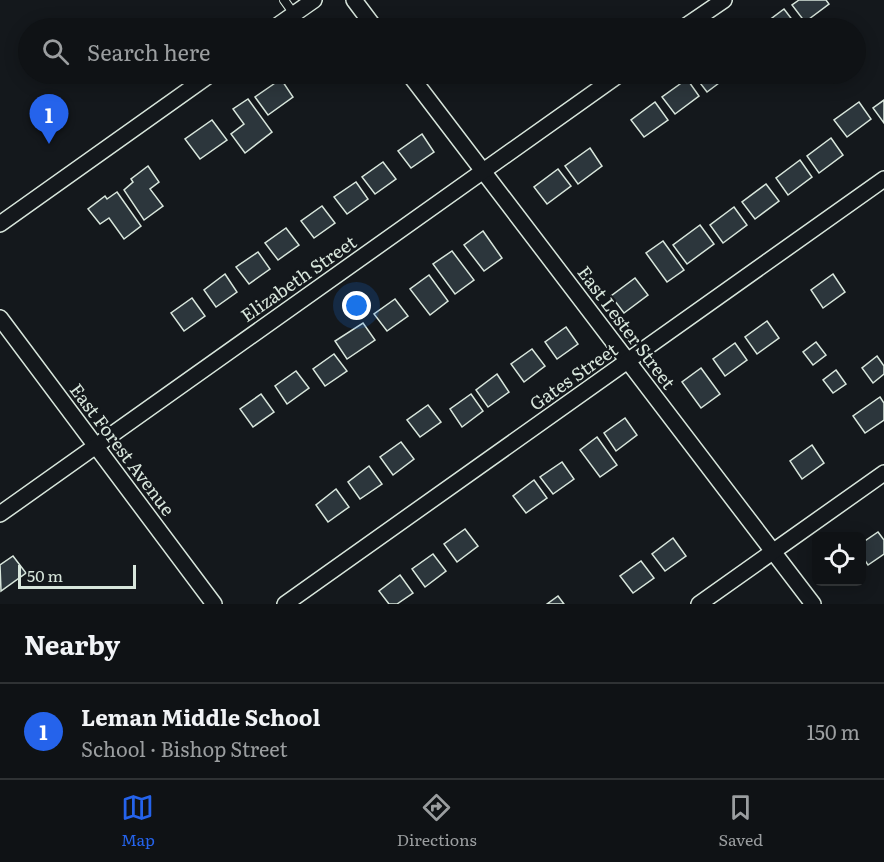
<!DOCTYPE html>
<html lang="en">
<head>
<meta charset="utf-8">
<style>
	body { margin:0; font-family:Literata,serif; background:#181b1e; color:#f1f3f6 }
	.controls { position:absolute; right:18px; bottom:18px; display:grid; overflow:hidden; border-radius:9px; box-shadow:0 3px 15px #0003 }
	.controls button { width:54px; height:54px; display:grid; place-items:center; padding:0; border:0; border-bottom:2px solid #2f3234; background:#0f1215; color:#f1f3f6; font:30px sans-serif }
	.scale { position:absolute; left:18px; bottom:15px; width:118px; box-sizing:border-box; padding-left:6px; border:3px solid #d8e6dc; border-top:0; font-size:16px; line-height:21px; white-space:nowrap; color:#d8e6dc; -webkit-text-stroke:4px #14181c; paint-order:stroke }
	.you { position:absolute; left:357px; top:306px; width:21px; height:21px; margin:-15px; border:4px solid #fff; border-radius:50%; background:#1a73e8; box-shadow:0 0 0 9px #1a73e833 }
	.badge { display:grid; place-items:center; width:39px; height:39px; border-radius:50%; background:#2563eb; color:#fff; font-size:20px; font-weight:700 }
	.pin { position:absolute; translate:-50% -50px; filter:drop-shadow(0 2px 3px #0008) }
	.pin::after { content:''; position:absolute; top:32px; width:21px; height:18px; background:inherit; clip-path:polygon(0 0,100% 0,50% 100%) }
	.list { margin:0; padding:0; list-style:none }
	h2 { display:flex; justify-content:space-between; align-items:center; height:78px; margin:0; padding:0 24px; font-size:26px }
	h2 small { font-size:20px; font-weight:400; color:#9b9ea0 }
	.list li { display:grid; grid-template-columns:39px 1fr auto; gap:18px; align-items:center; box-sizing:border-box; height:96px; padding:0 24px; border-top:2px solid #2f3234 }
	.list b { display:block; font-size:22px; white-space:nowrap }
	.list p { margin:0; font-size:20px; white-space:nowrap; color:#9b9ea0 }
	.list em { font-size:20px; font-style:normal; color:#9b9ea0 }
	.icon { flex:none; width:33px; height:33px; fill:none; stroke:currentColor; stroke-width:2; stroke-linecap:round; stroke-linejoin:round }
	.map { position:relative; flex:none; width:884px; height:604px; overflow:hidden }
	.search { position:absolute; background:#0f1215; box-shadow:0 3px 15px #0003; left:18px; right:18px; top:18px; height:66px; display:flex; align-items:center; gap:15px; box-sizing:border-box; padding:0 21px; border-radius:33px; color:#9b9ea0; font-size:22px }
	.sheet { height:174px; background:#0f1215 }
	nav { display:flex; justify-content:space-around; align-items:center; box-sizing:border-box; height:84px; border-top:2px solid #2f3234; background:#0f1215; font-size:16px; color:#9b9ea0 }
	nav a { display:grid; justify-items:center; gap:3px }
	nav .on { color:#2563eb }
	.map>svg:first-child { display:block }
	.building { fill:#2c363c; stroke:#d8e6dc; stroke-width:1.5 }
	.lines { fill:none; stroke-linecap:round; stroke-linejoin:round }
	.lane-casing { stroke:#d8e6dc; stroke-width:10 }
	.street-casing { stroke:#d8e6dc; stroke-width:18 }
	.lane { stroke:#14181c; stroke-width:8 }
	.street { stroke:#14181c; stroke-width:15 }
	.labels { text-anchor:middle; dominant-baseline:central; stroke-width:4.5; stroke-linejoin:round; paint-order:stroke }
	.street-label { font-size:18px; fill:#d8e6dc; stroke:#14181c }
</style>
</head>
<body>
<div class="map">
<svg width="884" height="604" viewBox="0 0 884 604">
	<rect width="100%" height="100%" fill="#14181c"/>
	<g class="building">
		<path d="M799,0H826L829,4L805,22L792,5Z"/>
		<path d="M784,9L797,26L794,28H761L760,27Z"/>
		<path d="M312,74H325L317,80Z"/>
		<path d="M696,74H731L707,92L694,75Z"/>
		<path d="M281,79L293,97L268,115L255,97Z"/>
		<path d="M687,79L699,96L675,114L662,97Z"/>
		<path d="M248,99L272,132L245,153L231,134L244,124L233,109Z"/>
		<path d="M884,100V123L873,108Z"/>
		<path d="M655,102L668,120L644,137L631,120Z"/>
		<path d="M859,102L871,119L847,137L834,120Z"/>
		<path d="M212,120L227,140L200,159L185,139Z"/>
		<path d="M422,134L434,152L411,168L398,151Z"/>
		<path d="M831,138L843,155L819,173L807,156Z"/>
		<path d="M590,148L602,166L578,184L565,166Z"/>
		<path d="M800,160L812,177L788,195L776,178Z"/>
		<path d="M383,162L396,179L375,194L362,177Z"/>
		<path d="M148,166L159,182L150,189L163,206L144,220L124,190L133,182L131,179Z"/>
		<path d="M558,169L571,186L547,204L534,187Z"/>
		<path d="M356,182L368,199L347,214L334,197Z"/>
		<path d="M766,184L779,201L755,219L742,202Z"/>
		<path d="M117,192L141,226L124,239L109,218L100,224L88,209L105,196L107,199Z"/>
		<path d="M322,206L335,223L314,238L301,221Z"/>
		<path d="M734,207L747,225L723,243L710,225Z"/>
		<path d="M700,225L714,244L687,264L673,245Z"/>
		<path d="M286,228L299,245L278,260L265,243Z"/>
		<path d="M483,231L502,258L484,271L464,245Z"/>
		<path d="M663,241L684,270L667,282L646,253Z"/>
		<path d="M452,251L474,280L455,294L433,264Z"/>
		<path d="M258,252L270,269L249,284L236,267Z"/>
		<path d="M225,274L237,292L216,307L204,290Z"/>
		<path d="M833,274L845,292L823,308L811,290Z"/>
		<path d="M429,275L448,301L430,315L410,289Z"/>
		<path d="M635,278L648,295L624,313L611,296Z"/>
		<path d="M192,298L205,316L184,331L171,313Z"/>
		<path d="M395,299L408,316L387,331L374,314Z"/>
		<path d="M767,321L779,338L757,354L745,337Z"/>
		<path d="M363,323L375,340L347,359L335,341Z"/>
		<path d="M566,327L578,344L557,359L545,342Z"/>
		<path d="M816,342L826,355L813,365L803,352Z"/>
		<path d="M735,343L747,360L725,376L713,359Z"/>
		<path d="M532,349L545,366L524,382L511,364Z"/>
		<path d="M334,354L347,371L325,386L313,369Z"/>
		<path d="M877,356L884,366V374L873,383L862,368Z"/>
		<path d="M701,368L720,394L701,408L682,382Z"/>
		<path d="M836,370L846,384L833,393L823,380Z"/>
		<path d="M296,371L309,388L287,404L275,386Z"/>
		<path d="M497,374L509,392L488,407L476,390Z"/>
		<path d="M261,394L274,412L253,427L240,409Z"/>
		<path d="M471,394L483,411L462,427L450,409Z"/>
		<path d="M880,397L884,403V420L865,433L853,416Z"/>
		<path d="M428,405L441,422L420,437L407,420Z"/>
		<path d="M625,418L637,435L616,451L604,433Z"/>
		<path d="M597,437L617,465L600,477L580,450Z"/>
		<path d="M401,442L414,459L393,475L380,457Z"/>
		<path d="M812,445L824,463L802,479L790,461Z"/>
		<path d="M562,462L574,479L553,494L540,477Z"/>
		<path d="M369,466L382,484L360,499L348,482Z"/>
		<path d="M534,480L547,498L526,513L513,496Z"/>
		<path d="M336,489L349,507L328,522L316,505Z"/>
		<path d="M465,529L478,546L457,562L444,544Z"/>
		<path d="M878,532L884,540V554L868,565L862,556V543Z"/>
		<path d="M673,538L686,556L665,571L652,554Z"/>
		<path d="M433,554L446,571L425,587L412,569Z"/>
		<path d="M13,556L26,573L1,591L0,565Z"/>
		<path d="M641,561L654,578L633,593L620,576Z"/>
		<path d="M400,575L413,593L397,604H389L379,591Z"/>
		<path d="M558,596L564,604H547Z"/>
	</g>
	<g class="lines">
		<defs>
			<path id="lane" d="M284,0L294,14"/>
			<g id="street">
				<path d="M354,0L375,28"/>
				<path d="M274,28L314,0"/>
				<path d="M683,28L724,0"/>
				<path d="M409,74L813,604"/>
				<path d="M0,224L211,74"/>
				<path d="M0,318L214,604"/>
				<path d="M0,514L620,74"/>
				<path d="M285,604L884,179"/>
				<path d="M699,604L884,473"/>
			</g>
		</defs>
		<use href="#lane" class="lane-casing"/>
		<use href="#street" class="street-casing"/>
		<use href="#lane" class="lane"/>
		<use href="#street" class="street"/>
	</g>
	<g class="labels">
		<g class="street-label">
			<text transform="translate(298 278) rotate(-35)">Elizabeth Street</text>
			<text transform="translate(627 327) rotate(53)">East Lester Street</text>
			<text transform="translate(573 376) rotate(-35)">Gates Street</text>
			<text transform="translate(123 449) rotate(53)">East Forest Avenue</text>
		</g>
	</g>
</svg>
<div class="controls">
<button><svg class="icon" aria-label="locate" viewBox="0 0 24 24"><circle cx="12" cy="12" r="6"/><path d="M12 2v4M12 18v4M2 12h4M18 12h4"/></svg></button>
</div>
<div class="scale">50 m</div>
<div class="you"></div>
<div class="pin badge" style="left:49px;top:144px">1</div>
<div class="search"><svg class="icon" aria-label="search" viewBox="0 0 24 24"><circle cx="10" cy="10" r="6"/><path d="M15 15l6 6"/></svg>Search here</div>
</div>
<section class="sheet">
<h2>Nearby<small></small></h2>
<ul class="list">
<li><span class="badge">1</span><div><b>Leman Middle School</b><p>School · Bishop Street</p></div><em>150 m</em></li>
</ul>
</section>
<nav>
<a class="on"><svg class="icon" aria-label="map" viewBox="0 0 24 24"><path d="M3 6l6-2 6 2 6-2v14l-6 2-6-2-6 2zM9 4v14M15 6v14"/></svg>Map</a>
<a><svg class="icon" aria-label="directions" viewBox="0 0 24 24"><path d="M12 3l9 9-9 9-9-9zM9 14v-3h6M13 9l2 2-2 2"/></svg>Directions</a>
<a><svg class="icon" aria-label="saved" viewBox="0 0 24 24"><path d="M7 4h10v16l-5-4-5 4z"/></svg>Saved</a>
</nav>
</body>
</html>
